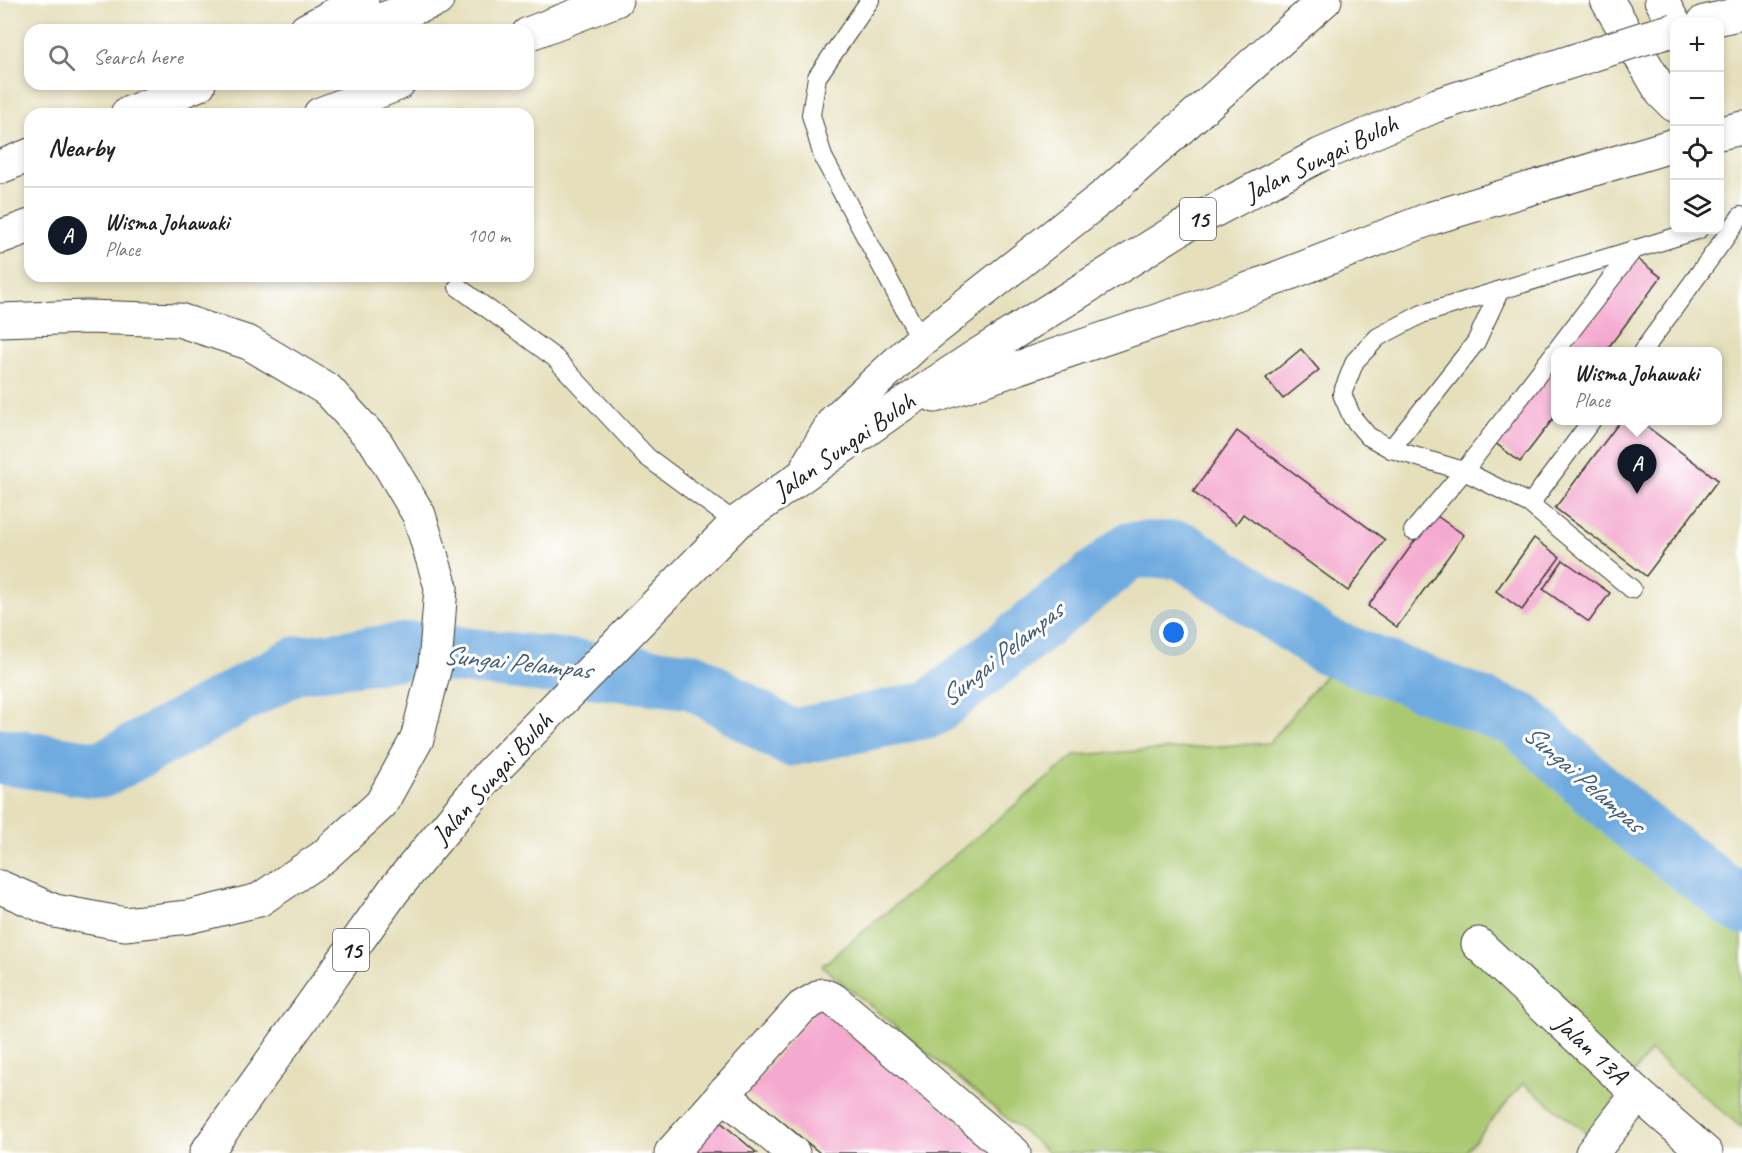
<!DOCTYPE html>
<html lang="en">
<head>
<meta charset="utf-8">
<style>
	body { margin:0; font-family:Caveat,sans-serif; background:#f6f6f6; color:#222 }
	.controls { position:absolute; right:18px; top:18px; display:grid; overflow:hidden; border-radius:12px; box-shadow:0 3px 9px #0003 }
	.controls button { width:54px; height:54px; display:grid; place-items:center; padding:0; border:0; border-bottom:2px solid #e0e0e0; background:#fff; color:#222; font:30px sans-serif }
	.you { position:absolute; left:1174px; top:633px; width:21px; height:21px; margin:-15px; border:4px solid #fff; border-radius:50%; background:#1a73e8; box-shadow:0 0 0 9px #1a73e833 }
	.badge { display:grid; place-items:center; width:39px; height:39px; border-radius:50%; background:#111827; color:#fff; font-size:20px; font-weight:700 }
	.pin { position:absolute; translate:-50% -50px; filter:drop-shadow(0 2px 3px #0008) }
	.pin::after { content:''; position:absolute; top:32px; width:21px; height:18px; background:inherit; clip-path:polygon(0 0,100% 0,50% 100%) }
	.popup { position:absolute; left:1551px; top:347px; width:171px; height:78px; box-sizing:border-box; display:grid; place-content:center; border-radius:12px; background:#fff; filter:drop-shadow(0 2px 4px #0005); font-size:20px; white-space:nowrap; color:#767676 }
	.popup b { font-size:22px; color:#222 }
	.popup::after { content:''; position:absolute; left:50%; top:100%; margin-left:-12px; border:12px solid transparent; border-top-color:#fff }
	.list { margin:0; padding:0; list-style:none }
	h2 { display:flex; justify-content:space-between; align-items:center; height:78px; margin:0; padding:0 24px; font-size:26px }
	h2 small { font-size:20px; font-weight:400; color:#767676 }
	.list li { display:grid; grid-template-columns:39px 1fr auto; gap:18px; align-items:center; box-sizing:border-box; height:96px; padding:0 24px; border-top:2px solid #e0e0e0 }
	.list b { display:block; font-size:22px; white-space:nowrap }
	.list p { margin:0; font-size:20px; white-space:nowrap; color:#767676 }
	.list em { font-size:20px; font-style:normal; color:#767676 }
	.icon { flex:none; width:33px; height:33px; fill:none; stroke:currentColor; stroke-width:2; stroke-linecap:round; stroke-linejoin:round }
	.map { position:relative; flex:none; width:1742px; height:1153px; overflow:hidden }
	.search { position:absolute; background:#fff; box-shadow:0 3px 9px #0003; left:24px; top:24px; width:510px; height:66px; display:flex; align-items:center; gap:15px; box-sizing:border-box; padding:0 21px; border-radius:18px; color:#767676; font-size:22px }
	.panel { position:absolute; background:#fff; box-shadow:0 3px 9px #0003; left:24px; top:108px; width:510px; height:174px; border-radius:18px }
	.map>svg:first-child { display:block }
	.green { fill:#aac971; stroke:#637246; stroke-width:1.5 }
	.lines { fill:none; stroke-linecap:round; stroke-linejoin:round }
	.river { stroke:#6fabe0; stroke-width:57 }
	.building { fill:#f4a9cf }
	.lane-casing { stroke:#3a3934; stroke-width:20 }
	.street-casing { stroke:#3a3934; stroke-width:35 }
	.secondary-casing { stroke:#3a3934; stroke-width:35 }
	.highway-casing { stroke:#3a3934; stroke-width:35 }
	.lane { stroke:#fff; stroke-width:18 }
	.street { stroke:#fff; stroke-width:33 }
	.secondary { stroke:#fff; stroke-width:33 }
	.highway { stroke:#fff; stroke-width:33 }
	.highway-bridge-casing { stroke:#3a3934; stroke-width:35; stroke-linecap:butt }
	.highway-bridge { stroke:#fff; stroke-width:33 }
	.labels { text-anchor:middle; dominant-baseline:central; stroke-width:6; stroke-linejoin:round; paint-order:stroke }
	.shield { fill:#fff; stroke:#606060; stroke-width:1.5 }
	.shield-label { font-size:24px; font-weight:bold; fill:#1c1c1c }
	.street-label { font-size:26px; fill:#1c1c1c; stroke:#fff }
	.water-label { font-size:27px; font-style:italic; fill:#415c74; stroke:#fff }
</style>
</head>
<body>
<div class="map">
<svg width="1742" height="1153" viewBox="0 0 1742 1153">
	<rect width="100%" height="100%" fill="#fff"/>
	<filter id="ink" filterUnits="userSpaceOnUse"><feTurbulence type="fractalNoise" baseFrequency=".0167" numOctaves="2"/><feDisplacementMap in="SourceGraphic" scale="12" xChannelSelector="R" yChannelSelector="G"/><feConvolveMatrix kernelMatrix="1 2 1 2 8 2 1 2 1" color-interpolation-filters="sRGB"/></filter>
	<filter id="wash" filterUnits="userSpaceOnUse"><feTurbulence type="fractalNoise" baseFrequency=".008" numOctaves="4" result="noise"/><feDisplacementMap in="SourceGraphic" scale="24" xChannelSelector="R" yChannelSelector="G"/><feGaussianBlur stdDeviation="1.35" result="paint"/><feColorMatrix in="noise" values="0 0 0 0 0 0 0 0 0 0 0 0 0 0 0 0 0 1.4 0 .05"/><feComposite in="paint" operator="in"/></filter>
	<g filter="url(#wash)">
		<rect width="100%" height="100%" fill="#e5dfbb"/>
		<path class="green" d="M1334,664L1516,741L1742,926V1128L1650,1051L1589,1135L1523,1083L1465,1153H1049L822,966L1075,755L1269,743Z"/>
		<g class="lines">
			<path class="river" d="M0,756L101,770L296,665L414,650L693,681L790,738L931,709L1131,550H1182L1324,645L1519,720L1635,824L1742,906"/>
		</g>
		<g id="blocks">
			<g class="building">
				<path d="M1635,257L1661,277L1605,352H1563Z"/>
				<path d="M1301,349L1319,370L1283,399L1266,378Z"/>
				<path d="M1556,361V415L1520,462L1494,442Z"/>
				<path d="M1621,420H1638L1718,480L1646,576L1555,508Z"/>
				<path d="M1237,431L1385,540L1348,591L1243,514L1236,524L1193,492Z"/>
				<path d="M1434,514L1464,535L1397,627L1368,606Z"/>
				<path d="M1534,538L1560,557L1522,610L1496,591Z"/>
				<path d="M1563,560L1610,593L1589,622L1543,589Z"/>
				<path d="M820,1003L995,1153H820L747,1093Z"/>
				<path d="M717,1119L757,1153H690Z"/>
			</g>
		</g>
	</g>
	<g filter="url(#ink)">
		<use href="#blocks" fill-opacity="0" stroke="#3a3934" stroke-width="1.5"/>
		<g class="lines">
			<defs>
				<g id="lane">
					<path d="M870,0L817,77L811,115L823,157L921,340"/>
					<path d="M458,287L555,358L647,457L736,523"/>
					<path d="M1642,352L1741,216"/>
					<path d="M1391,449L1476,342L1500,290"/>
					<path d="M1530,504L1592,420"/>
					<path d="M1413,531L1464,471L1633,250L1698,230"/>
					<path d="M1632,589L1530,504L1464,471L1391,449L1368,436L1352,417L1342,394L1355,361L1378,337L1422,314L1633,250"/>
				</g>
				<g id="street">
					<path d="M1478,944L1638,1094L1706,1153"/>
					<path d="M723,1094L793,1153"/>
					<path d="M671,1153L802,1007L823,995L834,1000L845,1009L1014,1153"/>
					<path d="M1592,1153L1638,1094"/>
				</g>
				<g id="secondary">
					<path d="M1607,0L1662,93L1674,105"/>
					<path d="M1661,0L1674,23"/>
				</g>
				<g id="highway">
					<path d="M1704,22L1742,13"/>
					<path d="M306,30L362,0"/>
					<path d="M351,30L437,0"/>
					<path d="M528,34L616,0"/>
					<path d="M127,114L199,84"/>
					<path d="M320,114L398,84"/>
					<path d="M1720,133L1742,128"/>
					<path d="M0,167L30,155"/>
					<path d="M0,237L30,226"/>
					<path d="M0,320L87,317L179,320L249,343L328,390L377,444L419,515L441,587L435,666L417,739L381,804L323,857L259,900L188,917L125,924L55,911L0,887"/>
					<path d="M935,396L1236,294L1432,218L1674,145"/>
					<path d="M808,465L834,421L921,340L1104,196L1325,0"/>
					<path d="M206,1153L394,890L491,773L736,523L893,411L973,358L1181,228L1320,155L1437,105"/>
				</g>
			</defs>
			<use href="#lane" class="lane-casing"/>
			<use href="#street" class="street-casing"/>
			<use href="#secondary" class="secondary-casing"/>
			<use href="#highway" class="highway-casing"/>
			<use href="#lane" class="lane"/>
			<use href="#street" class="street"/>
			<use href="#secondary" class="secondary"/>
			<use href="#highway" class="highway"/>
			<defs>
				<path id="highway-bridge" d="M1437,105L1641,39L1674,30"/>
			</defs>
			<use href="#highway-bridge" class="highway-bridge-casing"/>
			<use href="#highway-bridge" class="highway-bridge"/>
		</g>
	</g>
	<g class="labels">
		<g class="shield">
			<rect x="1180" y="198" width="36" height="42" rx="4.5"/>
			<rect x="333" y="929" width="36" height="42" rx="4.5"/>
		</g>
		<g class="shield-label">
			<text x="1198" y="219">15</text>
			<text x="351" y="950">15</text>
		</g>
		<g class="street-label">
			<text transform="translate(1321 158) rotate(-26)">Jalan Sungai Buloh</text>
			<text transform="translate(844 446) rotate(-35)">Jalan Sungai Buloh</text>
			<text transform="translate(492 778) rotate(-48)">Jalan Sungai Buloh</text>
			<text transform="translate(1591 1049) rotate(43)">Jalan 13A</text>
		</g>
		<g class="water-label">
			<text transform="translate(1001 654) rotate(-39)">Sungai Pelampas</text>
			<text transform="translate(517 662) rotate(6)">Sungai Pelampas</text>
			<text transform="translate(1584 778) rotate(41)">Sungai Pelampas</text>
		</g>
	</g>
</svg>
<div class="controls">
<button>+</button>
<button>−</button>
<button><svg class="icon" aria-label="locate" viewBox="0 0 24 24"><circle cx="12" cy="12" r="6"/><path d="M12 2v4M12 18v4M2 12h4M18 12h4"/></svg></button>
<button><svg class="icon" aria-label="layers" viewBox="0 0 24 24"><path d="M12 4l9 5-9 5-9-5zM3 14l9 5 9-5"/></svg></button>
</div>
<div class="you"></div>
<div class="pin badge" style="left:1637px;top:494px">A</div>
<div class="popup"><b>Wisma Johawaki</b>Place</div>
<div class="search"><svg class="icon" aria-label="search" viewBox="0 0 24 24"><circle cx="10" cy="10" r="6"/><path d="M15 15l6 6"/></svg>Search here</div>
<section class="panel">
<h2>Nearby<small></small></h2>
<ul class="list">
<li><span class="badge">A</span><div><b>Wisma Johawaki</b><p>Place</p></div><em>100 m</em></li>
</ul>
</section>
</div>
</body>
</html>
